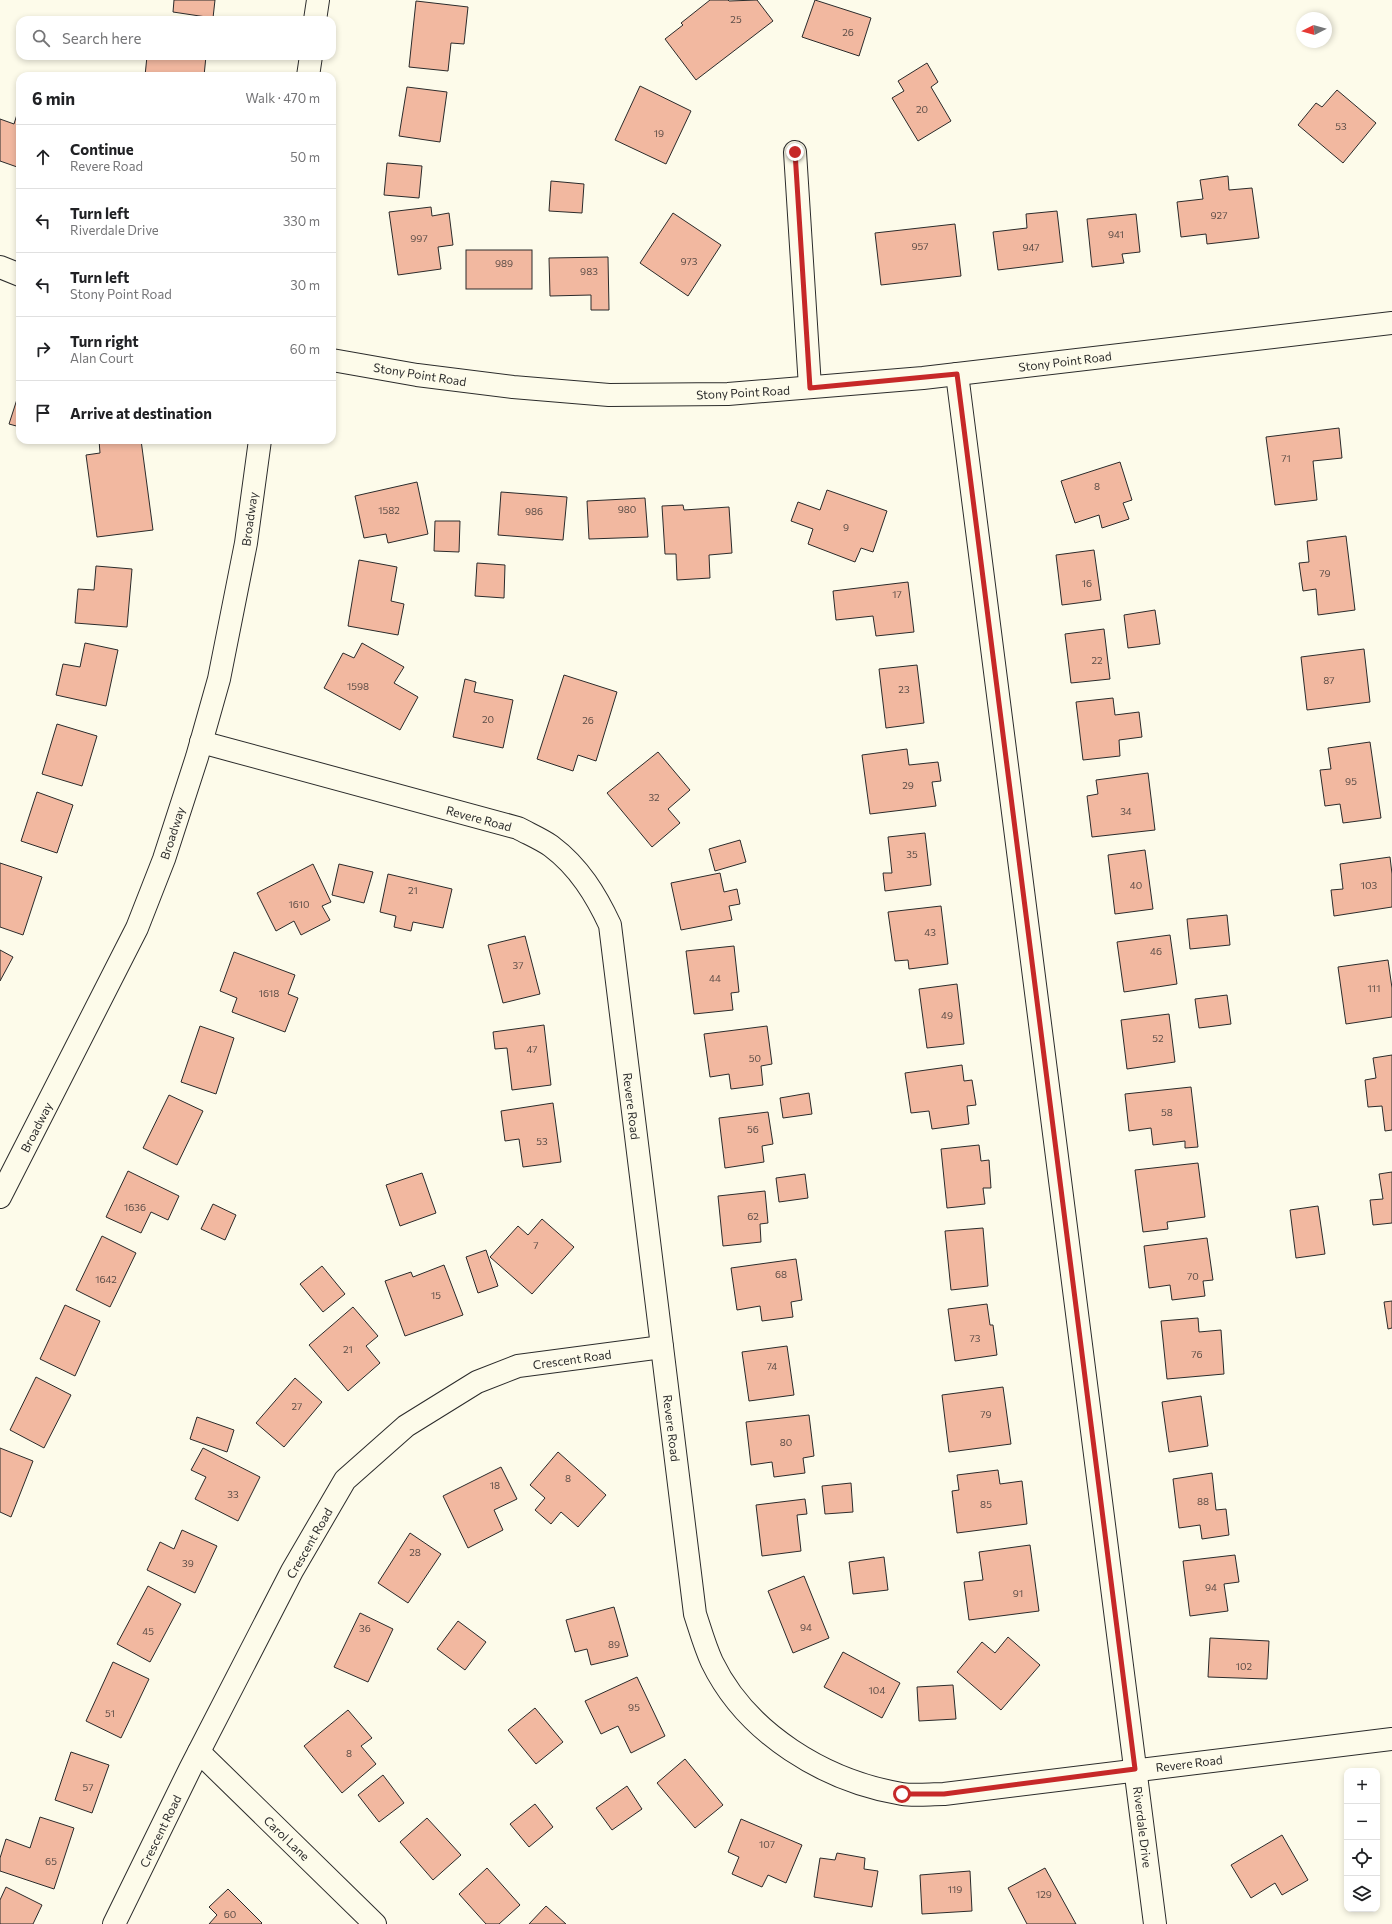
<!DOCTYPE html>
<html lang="en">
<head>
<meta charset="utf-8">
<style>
	body { margin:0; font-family:Commissioner,sans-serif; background:#f2f2f2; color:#202124 }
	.controls { position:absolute; right:12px; bottom:12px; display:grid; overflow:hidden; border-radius:8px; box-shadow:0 2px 6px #0003 }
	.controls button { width:36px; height:36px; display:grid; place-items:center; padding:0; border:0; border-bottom:1px solid #e0e0e0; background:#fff; color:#202124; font:20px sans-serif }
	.compass { position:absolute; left:1296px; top:12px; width:36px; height:36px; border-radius:50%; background:#fff; box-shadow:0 2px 6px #0003; rotate:264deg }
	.stop { position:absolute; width:12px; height:12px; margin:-9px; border:3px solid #c62828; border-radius:50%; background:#fff }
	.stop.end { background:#c62828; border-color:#fff; box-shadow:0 1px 4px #0008 }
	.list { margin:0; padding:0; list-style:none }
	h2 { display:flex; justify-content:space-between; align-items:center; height:52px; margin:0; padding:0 16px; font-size:17px }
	h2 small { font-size:13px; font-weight:400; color:#757577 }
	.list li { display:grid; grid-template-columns:26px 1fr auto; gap:12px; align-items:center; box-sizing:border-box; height:64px; padding:0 16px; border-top:1px solid #e0e0e0 }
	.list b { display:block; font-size:15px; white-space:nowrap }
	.list p { margin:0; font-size:13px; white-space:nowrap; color:#757577 }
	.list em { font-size:13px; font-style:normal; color:#757577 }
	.icon { flex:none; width:22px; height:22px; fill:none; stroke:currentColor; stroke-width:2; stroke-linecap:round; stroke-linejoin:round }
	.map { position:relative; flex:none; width:1392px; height:1924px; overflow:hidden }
	.search { position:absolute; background:#fff; box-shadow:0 2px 6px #0003; left:16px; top:16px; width:320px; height:44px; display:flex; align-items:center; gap:10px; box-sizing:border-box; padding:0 14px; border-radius:12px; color:#757577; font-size:15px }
	.panel { position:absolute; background:#fff; box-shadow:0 2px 6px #0003; left:16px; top:72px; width:320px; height:372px; border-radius:12px }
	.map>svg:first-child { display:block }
	.building { fill:#f2b8a0; stroke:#2b2b2b }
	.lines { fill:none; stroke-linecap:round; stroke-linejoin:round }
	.street-casing { stroke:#2b2b2b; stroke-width:24 }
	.secondary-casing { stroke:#2b2b2b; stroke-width:24 }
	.street { stroke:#fdfbea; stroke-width:22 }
	.secondary { stroke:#fdfbea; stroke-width:22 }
	.route { stroke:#c62828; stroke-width:5 }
	.labels { text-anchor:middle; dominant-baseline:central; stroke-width:3; stroke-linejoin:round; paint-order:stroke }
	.number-label { font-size:10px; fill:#5d4e48 }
	.street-label { font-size:12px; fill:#2b2b2b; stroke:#fdfbea }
</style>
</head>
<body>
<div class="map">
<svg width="1392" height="1924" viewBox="0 0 1392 1924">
	<rect width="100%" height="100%" fill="#fdfbea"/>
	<g class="building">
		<path d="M174,0H215L213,18L173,12Z"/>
		<path d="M710,0H728L729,1L757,0L773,21L696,80L665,39L683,25L681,23Z"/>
		<path d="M815,0L871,18L859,56L802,37Z"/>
		<path d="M416,1L468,7L464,44L451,43L448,71L409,67Z"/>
		<path d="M147,56H206L204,76H145Z"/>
		<path d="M927,63L938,82L931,87L951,121L918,141L892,98L904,91L898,81Z"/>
		<path d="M640,86L691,111L666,164L615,140Z"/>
		<path d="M407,87L447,92L440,142L399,136Z"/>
		<path d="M1337,90L1376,123L1343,163L1298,125L1316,103L1322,107Z"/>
		<path d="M19,108L20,109V168L0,161V119L14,124Z"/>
		<path d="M387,163L422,166L419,198L384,195Z"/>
		<path d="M1228,176L1229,190L1252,188L1259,238L1207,244L1206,234L1181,237L1177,202L1203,199L1200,180Z"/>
		<path d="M551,181L584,184L582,213L549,211Z"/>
		<path d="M431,207L432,216L449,213L453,245L438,247L441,269L398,275L389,212Z"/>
		<path d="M1057,211L1063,262L998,270L993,232L1027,228L1026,214Z"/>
		<path d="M673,213L721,245L688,296L640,263Z"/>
		<path d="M1136,214L1140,252L1122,254L1124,263L1092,267L1087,219Z"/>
		<path d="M955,224L961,276L881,285L875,233Z"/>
		<rect x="466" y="250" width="66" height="39"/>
		<path d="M608,257L609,310H591V295L550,296L549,258Z"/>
		<path d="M20,390V427L9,424Z"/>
		<path d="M1339,428L1342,458L1313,461L1317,500L1275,505L1266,437Z"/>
		<path d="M99,440H141L153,530L97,537L86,455L100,453Z"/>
		<path d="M1120,462L1132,500L1123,503L1129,519L1102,528L1099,515L1075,523L1061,481Z"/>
		<path d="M417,482L428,534L388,543L386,534L364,538L355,496Z"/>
		<path d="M827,490L887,511L873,552L861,548L855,562L808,544L813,529L791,521L798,502L820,510Z"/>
		<path d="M501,492L567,497L563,540L498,535Z"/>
		<path d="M645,498L648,537L589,539L587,501Z"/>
		<path d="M683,505L684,510L729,507L732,553L709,555L710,578L677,580L676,554H665L662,506Z"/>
		<path d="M435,521H460L459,552L434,551Z"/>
		<path d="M1346,536L1355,610L1318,615L1316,589L1303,591L1299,563L1309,562L1307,541Z"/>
		<path d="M1094,550L1101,600L1062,605L1056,555Z"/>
		<path d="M359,560L397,567L391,601L404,604L398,635L348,626Z"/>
		<path d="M477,563L505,565L504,598L475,596Z"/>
		<path d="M96,566L132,569L127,627L75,623L78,589L94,590Z"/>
		<path d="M908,582L914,632L876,636L873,616L836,620L833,591Z"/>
		<path d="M1155,610L1160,644L1128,648L1124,615Z"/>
		<path d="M1104,629L1110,679L1071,683L1065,634Z"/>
		<path d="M85,643L118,650L106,706L56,695L63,664L80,667Z"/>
		<path d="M362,643L404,667L394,683L418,697L400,730L324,688L343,653L354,658Z"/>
		<path d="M1364,649L1370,702L1307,710L1301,657Z"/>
		<path d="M917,665L924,723L886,728L879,669Z"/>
		<path d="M564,675L617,692L596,761L578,755L573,771L537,759Z"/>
		<path d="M465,679L476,682L474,692L513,700L503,748L453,737Z"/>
		<path d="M1113,698L1115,715L1139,712L1142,737L1119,740L1120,756L1083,760L1076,702Z"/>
		<path d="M57,724L97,736L82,786L42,774Z"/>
		<path d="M1370,742L1381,818L1343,823L1340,804L1325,806L1320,770L1331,769L1328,748Z"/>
		<path d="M907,749L909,765L938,762L941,781L932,782L936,806L870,814L862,755Z"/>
		<path d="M658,752L690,790L668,809L680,823L652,847L607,793Z"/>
		<path d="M1148,773L1155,830L1092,837L1087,796L1098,794L1096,780Z"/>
		<path d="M37,792L73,805L57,853L21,841Z"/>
		<path d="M925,833L931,885L885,891L883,873H892L888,837Z"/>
		<path d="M740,840L746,862L715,871L709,849Z"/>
		<path d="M1145,850L1153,909L1115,914L1108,855Z"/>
		<path d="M1390,857L1392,874V907L1334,916L1331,890L1343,889L1340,864Z"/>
		<path d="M0,863L42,877L23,935L0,927Z"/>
		<path d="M313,864L331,902L322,906L330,920L301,935L294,921L276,931L257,893Z"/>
		<path d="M339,864L373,872L364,903L332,895Z"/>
		<path d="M720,873L724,892L737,889L740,904L729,906L732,920L681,930L671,883Z"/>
		<path d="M388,874L452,889L443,928L413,922L411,931L394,927L396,916L380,912Z"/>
		<path d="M941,906L948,964L909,969L908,960L895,961L888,912Z"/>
		<path d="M1227,915L1230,945L1190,949L1187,919Z"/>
		<path d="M1170,935L1177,984L1124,992L1117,942Z"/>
		<path d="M525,936L540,994L503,1003L488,945Z"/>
		<path d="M734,946L739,992L731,993L733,1010L694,1014L686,951Z"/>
		<path d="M0,950L13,957L0,981Z"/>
		<path d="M234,952L295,975L288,994L298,998L285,1032L232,1012L237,998L220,991Z"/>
		<path d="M1388,960L1392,988V1017L1346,1024L1338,967Z"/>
		<path d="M957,984L964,1044L927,1048L919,989Z"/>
		<path d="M1227,995L1231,1024L1199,1028L1195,999Z"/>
		<path d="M1169,1014L1175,1062L1127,1069L1121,1020Z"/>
		<path d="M544,1025L551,1085L512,1090L507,1048L495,1049L493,1032Z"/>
		<path d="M200,1026L234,1038L216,1094L181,1082Z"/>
		<path d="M767,1026L772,1064L761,1066L763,1085L731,1089L729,1074L710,1077L704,1034Z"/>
		<path d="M1392,1055V1130L1385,1131L1382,1106L1368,1107L1365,1080L1376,1078L1373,1058Z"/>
		<path d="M962,1065L964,1081L972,1080L976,1105L967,1106L969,1124L932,1129L929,1111L911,1113L905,1073Z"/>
		<path d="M1191,1087L1198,1147L1185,1148V1141L1153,1145L1151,1128L1129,1131L1125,1094Z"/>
		<path d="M809,1093L812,1114L783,1118L780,1098Z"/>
		<path d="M169,1095L203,1111L177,1165L143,1148Z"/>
		<path d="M553,1103L561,1162L523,1167L519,1139L505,1141L501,1111Z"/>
		<path d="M768,1112L773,1144L762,1146L764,1162L725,1168L719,1118Z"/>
		<path d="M979,1145L981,1161L989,1160L991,1188H983L985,1204L947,1208L941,1149Z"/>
		<path d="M1198,1163L1205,1217L1167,1222L1168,1229L1143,1232L1135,1170Z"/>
		<path d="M128,1171L179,1196L168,1220L151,1212L141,1233L106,1217Z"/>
		<path d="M1392,1172V1223L1373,1225L1370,1200L1383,1199L1379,1174Z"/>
		<path d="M422,1173L436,1213L400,1226L386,1185Z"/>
		<path d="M805,1174L808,1198L779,1202L776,1178Z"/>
		<path d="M765,1191L768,1223L760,1224L761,1242L723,1246L718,1196Z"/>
		<path d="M213,1204L236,1215L225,1240L201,1229Z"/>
		<path d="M1318,1206L1325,1254L1296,1258L1290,1210Z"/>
		<path d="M542,1219L574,1247L532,1294L490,1257L518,1226L528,1235Z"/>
		<path d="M983,1228L988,1286L951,1290L945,1231Z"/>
		<path d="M102,1236L136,1253L110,1307L76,1290Z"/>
		<path d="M1207,1238L1213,1280L1203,1281L1205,1296L1172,1300L1170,1285L1149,1288L1144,1246Z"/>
		<path d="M486,1250L498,1286L478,1293L466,1257Z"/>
		<path d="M796,1259L802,1300L791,1302L793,1317L762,1321L760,1306L737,1310L731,1268Z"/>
		<path d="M444,1265L463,1315L405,1336L385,1281L411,1272L413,1277Z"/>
		<path d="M322,1266L345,1294L323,1312L300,1284Z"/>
		<path d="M1392,1301V1328L1388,1329L1384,1302Z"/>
		<path d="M987,1304L990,1325H993L997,1355L955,1361L948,1309Z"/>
		<path d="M65,1305L100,1321L75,1376L40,1359Z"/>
		<path d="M353,1307L378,1336L366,1346L380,1363L348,1391L309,1345Z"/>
		<path d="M1198,1318L1199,1332L1221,1330L1224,1374L1167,1379L1161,1321Z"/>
		<path d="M787,1346L794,1395L749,1401L742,1352Z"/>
		<path d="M36,1377L71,1395L44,1448L10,1430Z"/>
		<path d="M295,1378L322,1402L284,1447L256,1423Z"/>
		<path d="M1003,1387L1011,1444L949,1452L942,1395Z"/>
		<path d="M1201,1396L1208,1446L1169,1452L1162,1402Z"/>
		<path d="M809,1415L814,1456L803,1458L805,1473L774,1477L772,1462L751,1465L746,1422Z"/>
		<path d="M197,1417L234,1430L227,1452L190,1439Z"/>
		<path d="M0,1448L33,1461L11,1517L0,1512Z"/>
		<path d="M203,1448L260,1477L238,1521L195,1499L206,1477L191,1470Z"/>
		<path d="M558,1452L606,1495L578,1527L561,1512L551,1524L535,1510L545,1498L530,1485Z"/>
		<path d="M501,1467L517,1499L494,1510L503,1530L468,1548L443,1496Z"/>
		<path d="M998,1470L1000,1484L1022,1481L1027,1524L957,1533L952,1491L959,1490L957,1475Z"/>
		<path d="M1212,1473L1216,1510L1226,1509L1229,1535L1202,1539L1200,1525L1179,1528L1173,1479Z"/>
		<path d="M851,1483L853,1512L825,1514L822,1486Z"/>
		<path d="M805,1499L807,1514L797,1515L801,1551L762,1556L756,1505Z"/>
		<path d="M182,1530L217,1546L195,1593L147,1570L160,1542L174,1549Z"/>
		<path d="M410,1533L441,1554L408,1603L378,1583Z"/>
		<path d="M1030,1545L1039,1611L969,1620L964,1582L983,1580L979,1552Z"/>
		<path d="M1235,1555L1239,1582L1224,1584L1228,1611L1190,1616L1183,1561Z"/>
		<path d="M884,1557L888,1590L853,1594L849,1562Z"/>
		<path d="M804,1576L829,1638L793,1653L768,1591Z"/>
		<path d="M148,1586L181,1604L150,1662L117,1644Z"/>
		<path d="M614,1607L628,1656L591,1665L587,1649L575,1652L566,1620Z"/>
		<path d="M360,1613L393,1629L368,1682L334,1667Z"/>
		<path d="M458,1621L486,1642L465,1670L437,1649Z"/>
		<path d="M1008,1637L1040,1665L1001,1710L957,1672L982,1642L995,1653Z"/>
		<path d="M1210,1638L1269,1641L1267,1679L1208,1677Z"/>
		<path d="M843,1652L900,1683L882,1718L824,1687Z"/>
		<path d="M113,1662L149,1679L121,1738L86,1721Z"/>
		<path d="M637,1677L665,1736L631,1753L618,1726L601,1734L585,1701Z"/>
		<path d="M953,1685L956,1719L919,1721L917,1687Z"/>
		<path d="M535,1708L563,1742L536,1764L508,1730Z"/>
		<path d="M348,1710L372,1738L361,1746L376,1764L342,1793L304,1746Z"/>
		<path d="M71,1752L109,1765L92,1813L55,1800Z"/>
		<path d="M685,1759L723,1805L695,1828L657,1783Z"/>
		<path d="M383,1775L404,1803L379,1822L358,1795Z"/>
		<path d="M627,1786L642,1809L612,1830L596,1808Z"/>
		<path d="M535,1804L553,1827L529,1847L510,1824Z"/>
		<path d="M40,1817L74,1828L54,1889L0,1871V1858L6,1839L30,1848Z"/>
		<path d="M427,1818L461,1855L433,1880L400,1842Z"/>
		<path d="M741,1819L802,1845L786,1883L768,1875L762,1887L732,1874L739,1857L728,1852Z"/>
		<path d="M1282,1835L1308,1880L1282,1895L1275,1883L1251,1898L1231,1865Z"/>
		<path d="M837,1853L865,1858L864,1869L878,1871L872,1907L814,1897L820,1858L835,1860Z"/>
		<path d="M487,1868L520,1905L499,1924H486L459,1894Z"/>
		<path d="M1045,1868L1076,1924H1027L1008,1888Z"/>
		<path d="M970,1871L972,1911L922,1914L920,1875Z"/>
		<path d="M6,1887L42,1905L33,1924H0V1900Z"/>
		<path d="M228,1889L262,1923L261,1924H209L217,1915L209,1907Z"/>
		<path d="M546,1906L566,1924H529Z"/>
	</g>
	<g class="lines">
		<defs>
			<g id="street">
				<path d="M795,152L810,387"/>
				<path d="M0,267L20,275"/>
				<path d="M332,360L417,375L513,387L609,395L728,394L923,378L1392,323"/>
				<path d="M957,374L1155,1924"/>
				<path d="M201,742L518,828C529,834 541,839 551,846C579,867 596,895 610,925L695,1614C700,1629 705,1647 712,1662C747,1734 825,1781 902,1794C915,1796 930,1794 944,1794L1392,1739"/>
				<path d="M199,1752L375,1924"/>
				<path d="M114,1924L190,1769L292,1571L345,1480L406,1426L477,1382L518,1366L662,1347"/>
			</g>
			<g id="secondary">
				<path d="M315,20L318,0"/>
				<path d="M308,76L311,56"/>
				<path d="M0,1197L137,928L164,859L197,757L219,679L246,543L260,440"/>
			</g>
		</defs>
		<use href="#street" class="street-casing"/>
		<use href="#secondary" class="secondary-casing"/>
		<use href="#street" class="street"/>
		<use href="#secondary" class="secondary"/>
	</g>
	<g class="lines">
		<path class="route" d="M795,152L810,388L957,374L1135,1769L944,1794H902"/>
	</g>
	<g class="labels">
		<g class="number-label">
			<text x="736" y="19">25</text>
			<text x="848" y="32">26</text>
			<text x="922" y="109">20</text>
			<text x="1341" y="126">53</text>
			<text x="659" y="133">19</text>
			<text x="1219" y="215">927</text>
			<text x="1116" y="234">941</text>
			<text x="419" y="238">997</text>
			<text x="920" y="246">957</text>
			<text x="1031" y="247">947</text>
			<text x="689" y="261">973</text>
			<text x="504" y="263">989</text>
			<text x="589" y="271">983</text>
			<text x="1286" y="458">71</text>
			<text x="1097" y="486">8</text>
			<text x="627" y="509">980</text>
			<text x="389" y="510">1582</text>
			<text x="534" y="511">986</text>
			<text x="846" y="527">9</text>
			<text x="1325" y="573">79</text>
			<text x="1087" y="583">16</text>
			<text x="897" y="594">17</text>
			<text x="1097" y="660">22</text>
			<text x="1329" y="680">87</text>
			<text x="358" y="686">1598</text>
			<text x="904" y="689">23</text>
			<text x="488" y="719">20</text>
			<text x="588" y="720">26</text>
			<text x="1351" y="781">95</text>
			<text x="908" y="785">29</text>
			<text x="654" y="797">32</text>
			<text x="1126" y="811">34</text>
			<text x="912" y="854">35</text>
			<text x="1136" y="885">40</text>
			<text x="1369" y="885">103</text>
			<text x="413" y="890">21</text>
			<text x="299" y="904">1610</text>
			<text x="930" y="932">43</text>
			<text x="1156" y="951">46</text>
			<text x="518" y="965">37</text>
			<text x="715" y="978">44</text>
			<text x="1374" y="988">111</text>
			<text x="269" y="993">1618</text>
			<text x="947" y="1015">49</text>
			<text x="1158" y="1038">52</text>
			<text x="532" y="1049">47</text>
			<text x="755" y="1058">50</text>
			<text x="1167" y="1112">58</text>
			<text x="753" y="1129">56</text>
			<text x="542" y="1141">53</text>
			<text x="135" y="1207">1636</text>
			<text x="753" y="1216">62</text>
			<text x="536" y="1245">7</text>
			<text x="781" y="1274">68</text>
			<text x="1193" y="1276">70</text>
			<text x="106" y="1279">1642</text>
			<text x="436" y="1295">15</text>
			<text x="975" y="1338">73</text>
			<text x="348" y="1349">21</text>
			<text x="1197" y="1354">76</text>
			<text x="772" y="1366">74</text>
			<text x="297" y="1406">27</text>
			<text x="986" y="1414">79</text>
			<text x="786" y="1442">80</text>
			<text x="568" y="1478">8</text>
			<text x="495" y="1485">18</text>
			<text x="233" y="1494">33</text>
			<text x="1203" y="1501">88</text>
			<text x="986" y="1504">85</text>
			<text x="415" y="1552">28</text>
			<text x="188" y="1563">39</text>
			<text x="1211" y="1587">94</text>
			<text x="1018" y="1593">91</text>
			<text x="806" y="1627">94</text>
			<text x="365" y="1628">36</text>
			<text x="148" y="1631">45</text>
			<text x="614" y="1644">89</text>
			<text x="1244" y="1666">102</text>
			<text x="877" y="1690">104</text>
			<text x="634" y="1707">95</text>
			<text x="110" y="1713">51</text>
			<text x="349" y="1753">8</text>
			<text x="88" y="1787">57</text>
			<text x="767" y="1844">107</text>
			<text x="51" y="1861">65</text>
			<text x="955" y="1889">119</text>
			<text x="1044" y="1894">129</text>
			<text x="230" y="1914">60</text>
		</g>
		<g class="street-label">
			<text transform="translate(1065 361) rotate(-7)">Stony Point Road</text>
			<text transform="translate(420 374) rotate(9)">Stony Point Road</text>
			<text transform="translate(743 392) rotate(-3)">Stony Point Road</text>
			<text transform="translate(249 519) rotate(-82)">Broadway</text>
			<text transform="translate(479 818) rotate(15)">Revere Road</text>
			<text transform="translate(172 833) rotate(-72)">Broadway</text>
			<text transform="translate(632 1106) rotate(83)">Revere Road</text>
			<text transform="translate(36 1127) rotate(-63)">Broadway</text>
			<text transform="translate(572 1359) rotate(-8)">Crescent Road</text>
			<text transform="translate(672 1428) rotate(83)">Revere Road</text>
			<text transform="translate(309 1543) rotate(-60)">Crescent Road</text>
			<text transform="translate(1189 1763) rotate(-7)">Revere Road</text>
			<text transform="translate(1143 1827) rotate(83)">Riverdale Drive</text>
			<text transform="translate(160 1831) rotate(-64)">Crescent Road</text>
			<text transform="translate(287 1838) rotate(44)">Carol Lane</text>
		</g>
	</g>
</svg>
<div class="controls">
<button>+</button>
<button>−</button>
<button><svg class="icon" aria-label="locate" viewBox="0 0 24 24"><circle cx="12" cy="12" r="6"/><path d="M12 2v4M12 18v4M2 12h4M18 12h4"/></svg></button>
<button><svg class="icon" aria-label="layers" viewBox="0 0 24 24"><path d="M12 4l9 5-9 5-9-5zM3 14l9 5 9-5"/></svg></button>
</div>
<svg class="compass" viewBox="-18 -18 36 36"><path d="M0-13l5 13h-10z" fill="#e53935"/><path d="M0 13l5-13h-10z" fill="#757577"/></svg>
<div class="stop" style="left:902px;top:1794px"></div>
<div class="stop end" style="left:795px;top:152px"></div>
<div class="search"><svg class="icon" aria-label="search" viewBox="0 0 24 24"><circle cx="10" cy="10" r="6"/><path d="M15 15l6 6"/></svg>Search here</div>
<section class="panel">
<h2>6 min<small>Walk · 470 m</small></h2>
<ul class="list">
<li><svg class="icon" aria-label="ahead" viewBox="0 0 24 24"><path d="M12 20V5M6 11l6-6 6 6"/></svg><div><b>Continue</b><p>Revere Road</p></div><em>50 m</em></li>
<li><svg class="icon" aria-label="left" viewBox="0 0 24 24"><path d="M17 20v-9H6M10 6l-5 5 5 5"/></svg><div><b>Turn left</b><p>Riverdale Drive</p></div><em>330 m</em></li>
<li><svg class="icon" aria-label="left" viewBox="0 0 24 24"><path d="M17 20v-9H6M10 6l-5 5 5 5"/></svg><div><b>Turn left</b><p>Stony Point Road</p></div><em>30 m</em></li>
<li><svg class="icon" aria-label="right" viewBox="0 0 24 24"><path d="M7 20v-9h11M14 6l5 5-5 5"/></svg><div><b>Turn right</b><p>Alan Court</p></div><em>60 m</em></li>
<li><svg class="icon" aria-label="arrive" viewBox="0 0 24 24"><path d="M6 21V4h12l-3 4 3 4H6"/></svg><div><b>Arrive at destination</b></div></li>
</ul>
</section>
</div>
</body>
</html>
